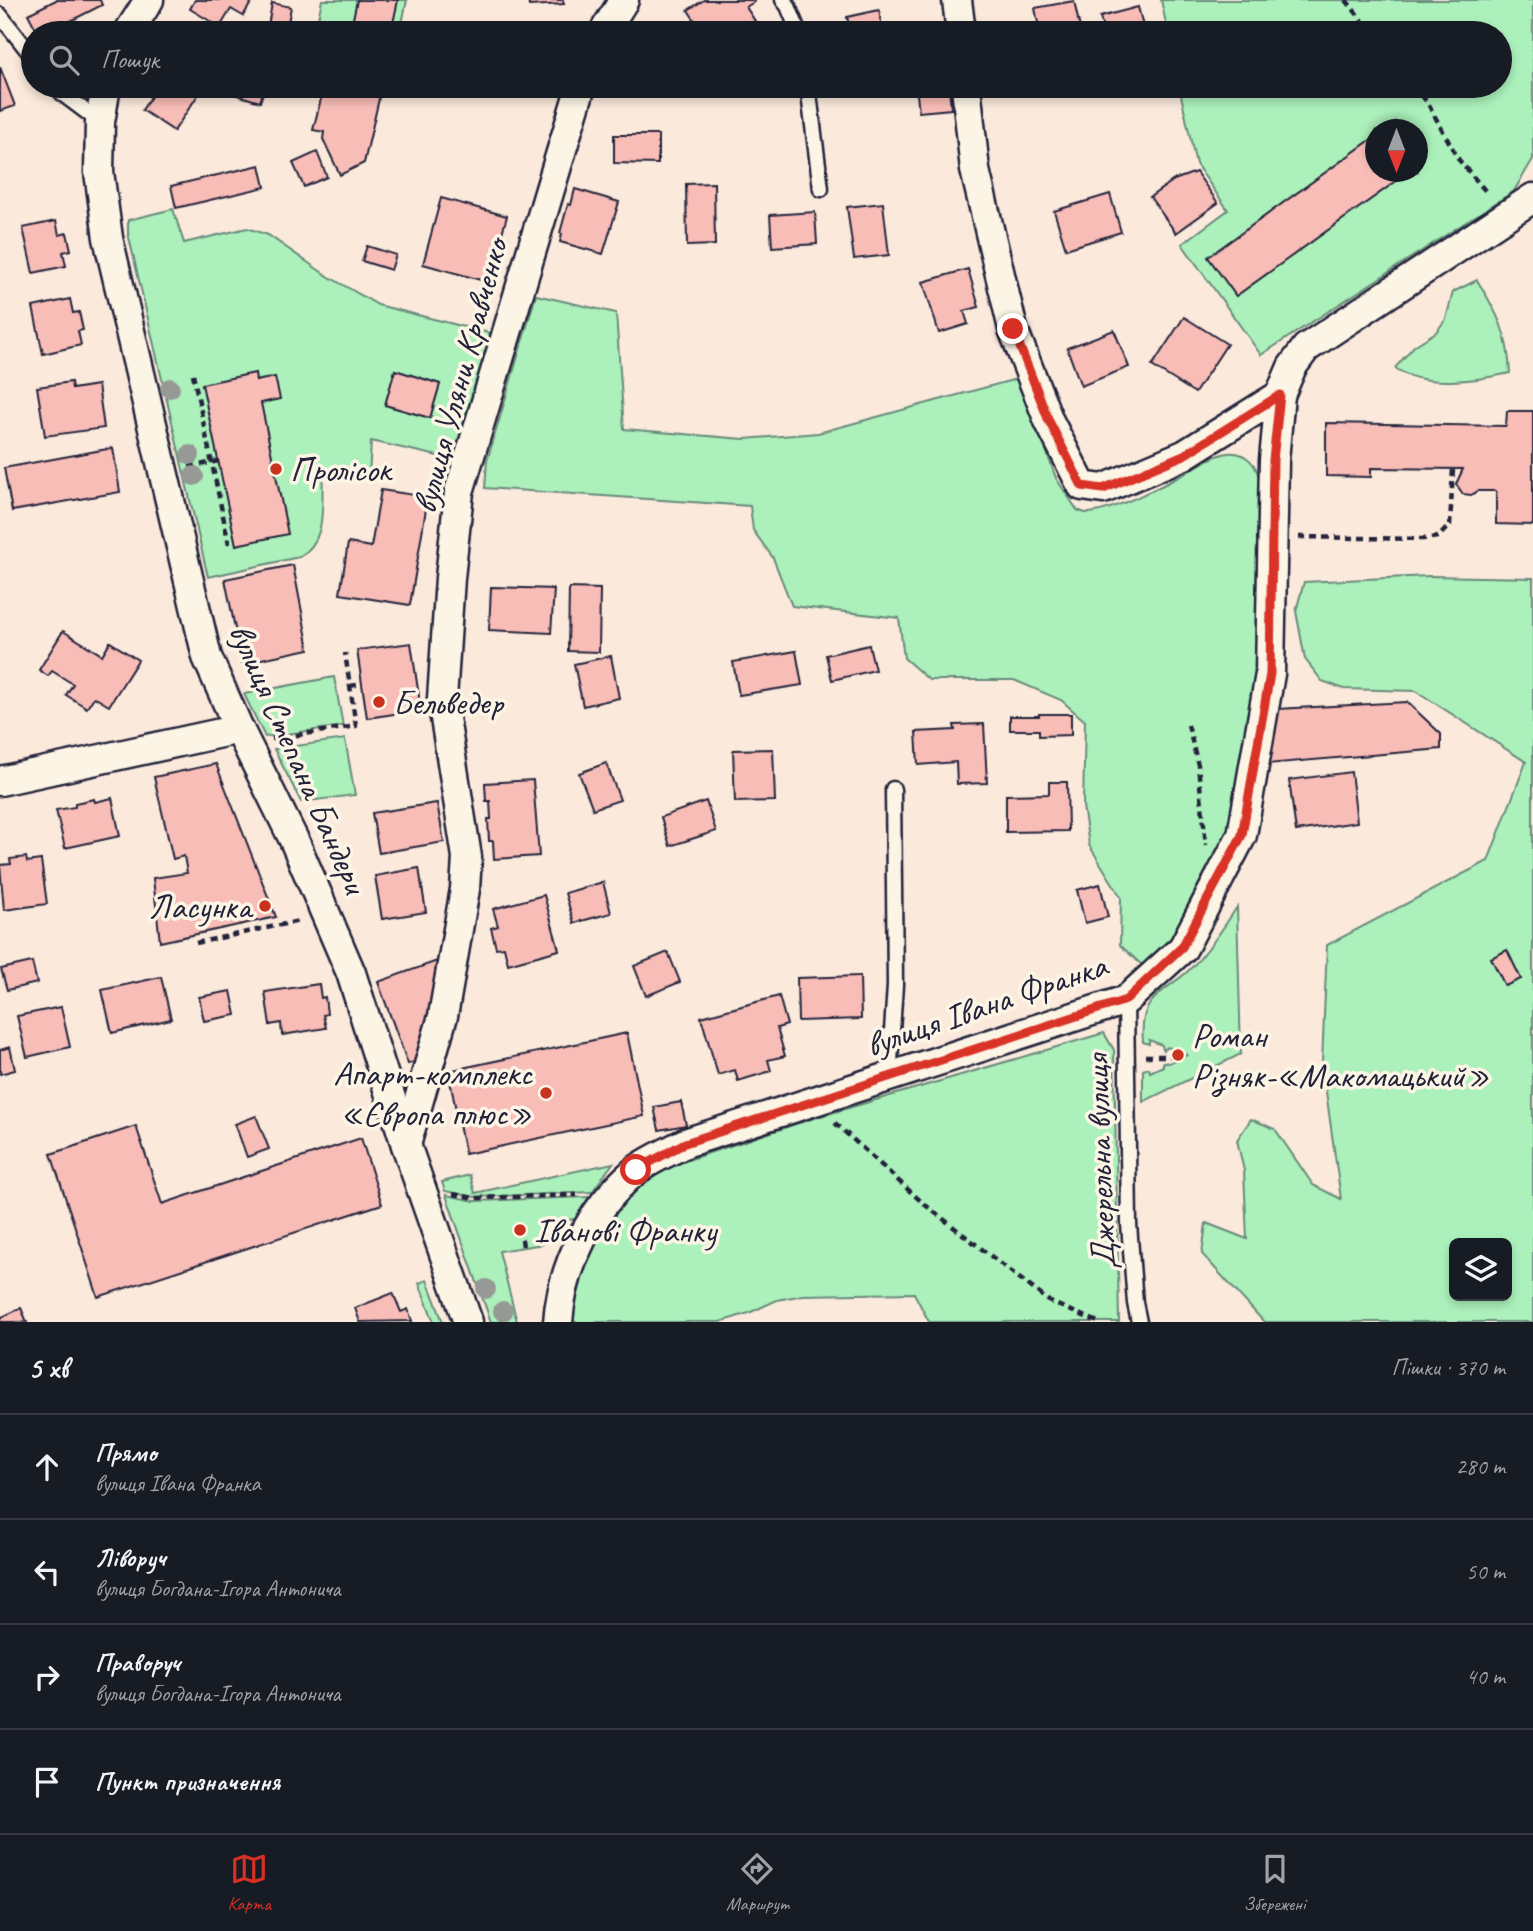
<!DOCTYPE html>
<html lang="uk">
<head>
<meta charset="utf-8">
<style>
	body { margin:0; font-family:Caveat,sans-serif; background:#20242c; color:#f1f3f6 }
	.controls { position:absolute; right:21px; bottom:21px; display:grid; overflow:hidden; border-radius:10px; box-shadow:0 4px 10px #0003 }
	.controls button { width:63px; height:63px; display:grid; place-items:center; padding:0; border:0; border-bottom:2px solid #363941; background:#171b24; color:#f1f3f6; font:35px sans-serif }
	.compass { position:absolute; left:1365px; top:119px; width:63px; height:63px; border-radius:50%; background:#171b24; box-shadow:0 4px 10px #0003; rotate:180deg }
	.stop { position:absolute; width:21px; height:21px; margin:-16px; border:5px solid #d93025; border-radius:50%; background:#fff }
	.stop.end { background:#d93025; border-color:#fff; box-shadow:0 2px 7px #0008 }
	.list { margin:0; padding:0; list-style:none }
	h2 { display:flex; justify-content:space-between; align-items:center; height:91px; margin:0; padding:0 28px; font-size:30px }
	h2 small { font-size:23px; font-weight:400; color:#9ea1a6 }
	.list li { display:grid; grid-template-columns:46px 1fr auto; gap:21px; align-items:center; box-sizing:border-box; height:105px; padding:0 28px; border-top:2px solid #363941 }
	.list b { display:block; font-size:26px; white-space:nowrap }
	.list p { margin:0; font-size:23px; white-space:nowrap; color:#9ea1a6 }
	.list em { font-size:23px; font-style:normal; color:#9ea1a6 }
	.icon { flex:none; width:38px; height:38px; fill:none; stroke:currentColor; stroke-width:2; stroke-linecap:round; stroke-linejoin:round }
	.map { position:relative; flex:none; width:1533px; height:1322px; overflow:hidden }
	.search { position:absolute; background:#171b24; box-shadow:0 4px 10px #0003; left:21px; right:21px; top:21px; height:77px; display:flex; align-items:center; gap:18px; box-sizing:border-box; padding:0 24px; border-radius:38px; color:#9ea1a6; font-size:26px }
	.sheet { height:511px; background:#171b24 }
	nav { display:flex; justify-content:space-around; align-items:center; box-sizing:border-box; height:98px; border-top:2px solid #363941; background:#171b24; font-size:19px; color:#9ea1a6 }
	nav a { display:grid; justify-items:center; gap:4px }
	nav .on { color:#d93025 }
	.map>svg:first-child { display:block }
	.green { fill:#acf1bb; stroke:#678a7b; stroke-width:2; fill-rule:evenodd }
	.building { fill:#f9bdb7; stroke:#22223b; stroke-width:2 }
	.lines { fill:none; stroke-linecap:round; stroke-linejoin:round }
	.service-casing { stroke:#22223b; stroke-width:19 }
	.minor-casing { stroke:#22223b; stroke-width:33 }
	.path { stroke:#22223b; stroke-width:4.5; stroke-dasharray:7 5; stroke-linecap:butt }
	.service { stroke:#fcf5e5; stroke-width:14 }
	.minor { stroke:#fcf5e5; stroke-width:28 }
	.tree { fill:#969995 }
	.route { stroke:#d93025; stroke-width:9 }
	.poi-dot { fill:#c8321e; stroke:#fcf5e5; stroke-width:2.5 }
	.labels { text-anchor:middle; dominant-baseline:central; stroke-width:7; stroke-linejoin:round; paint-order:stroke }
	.street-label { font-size:35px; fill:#22223b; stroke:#fcf5e5 }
	.poi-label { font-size:35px; fill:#22223b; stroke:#fcf5e5; text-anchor:start }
</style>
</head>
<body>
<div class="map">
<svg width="1533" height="1322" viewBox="0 0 1533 1322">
	<rect width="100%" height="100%" fill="#fbeadc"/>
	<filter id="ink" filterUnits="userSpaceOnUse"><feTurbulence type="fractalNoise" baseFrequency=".0143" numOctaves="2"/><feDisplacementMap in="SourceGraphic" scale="14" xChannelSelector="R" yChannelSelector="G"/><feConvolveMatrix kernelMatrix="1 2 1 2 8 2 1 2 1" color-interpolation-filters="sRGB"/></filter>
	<g filter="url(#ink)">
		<g class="green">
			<path d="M322,0H407L400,33H315Z"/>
			<path d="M1161,0H1533V159L1514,191L1261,355L1182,244L1228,210L1196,164L1179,86H1500V33H1168ZM1376,130H1418V172H1376Z"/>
			<path d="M173,209L184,243L247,228L268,235L326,275L378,305L493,334L456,455L442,457L371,441L369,478L323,476C321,506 328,541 299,557L208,577L128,233V220ZM395,370L440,384L430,418L385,405Z"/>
			<path d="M1477,280C1498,314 1508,333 1510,373C1479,380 1423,389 1395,368L1414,346L1436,332L1446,319L1453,292Z"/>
			<path d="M536,295L616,313L624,429L744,439L818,433L1020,378L1056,478L1077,510C1080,511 1084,513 1087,513C1109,513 1164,485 1184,474C1198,466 1213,455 1228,453C1247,451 1258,466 1260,483V670L1231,829L1171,942L1144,967L1120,945L1121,897L1089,845L1083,806L1085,721L1061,700L1014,680H929L904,658L899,618L792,606L773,558L753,530L750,506L485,488L487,461Z"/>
			<path d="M1429,576L1533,578V1322H1264L1202,1254L1206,1223L1247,1239L1244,1171L1237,1140L1251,1119L1275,1129L1313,1185L1341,1199L1322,1063L1327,945L1488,861L1526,762L1416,691L1344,689L1322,681L1305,659L1296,611L1304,582ZM1454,1243H1507V1296H1454Z"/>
			<path d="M334,677L343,726L265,737L244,694Z"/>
			<path d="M345,739L355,795L301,802L274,749Z"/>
			<path d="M1237,907L1241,1054L1143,1102V1070L1149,1068L1150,1072L1163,1066V1062L1169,1063L1187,1055L1168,1047L1163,1050L1162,1045L1149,1040V1044L1143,1042C1142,1029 1142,1015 1149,1005C1158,991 1175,983 1187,972C1207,953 1222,930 1237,907Z"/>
			<path d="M1104,1033L1114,1050L1119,1322H929L914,1293L803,1295L777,1300L749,1313L720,1322H571L587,1259L615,1209L652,1172L811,1119Z"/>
			<path d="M613,1163L592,1192L475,1197L445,1191L442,1182L470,1175L475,1193Z"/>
			<path d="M446,1195L475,1201L589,1197L575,1219L541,1224L545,1239L543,1244L499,1251L517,1322H491Z"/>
			<path d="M427,1280L443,1322H434L419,1283Z"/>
		</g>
		<g class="building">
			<path d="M56,0H100L102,5L47,33H38L28,14Z"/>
			<path d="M195,0H253L243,16L231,9L220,27L190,9Z"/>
			<path d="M357,0H398L391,33H350Z"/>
			<path d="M528,0H563L564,4L529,6Z"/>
			<path d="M704,0H753L754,2L746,7L755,21L736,33H703L688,10Z"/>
			<path d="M1074,1L1081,33H1040L1035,8Z"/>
			<path d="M272,3L291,7L286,33L267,32Z"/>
			<path d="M1138,7L1145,33H1104L1100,17Z"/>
			<path d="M879,10L883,33H851L847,17Z"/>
			<path d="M0,67L15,106L0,111Z"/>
			<path d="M204,86L174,131L142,110L158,86Z"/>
			<path d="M218,86H265L260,102L217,89Z"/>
			<path d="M337,86H382L364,163L340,175L323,139L324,132L313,130L324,87L336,89Z"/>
			<path d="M916,86H949L951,109L919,112Z"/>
			<path d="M1395,122L1400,130H1385Z"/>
			<path d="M614,135H658V164L614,163Z"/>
			<path d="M1376,136V172H1409L1236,296L1208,257Z"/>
			<path d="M317,152L327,177L304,187L293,163Z"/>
			<path d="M260,165L265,187L176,208L171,186Z"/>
			<path d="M1196,172L1218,203L1176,233L1150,197L1174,180Z"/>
			<path d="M714,183L715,245L687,246L686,184Z"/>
			<path d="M575,189L619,202L603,254L560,242L562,234L560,233L568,204L571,205Z"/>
			<path d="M1110,194L1121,232L1066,249L1054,211Z"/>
			<path d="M441,198L507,216L488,282L423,264Z"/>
			<path d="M883,203L889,255L854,259L847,207Z"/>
			<path d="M815,212L817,244L772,247L770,215Z"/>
			<path d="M56,221L59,235L67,233L71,250L63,252L66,266L33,273L23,228Z"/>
			<path d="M367,246L396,255L391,270L362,261Z"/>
			<path d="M968,269L979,307L964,311L968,324L939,333L923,282Z"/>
			<path d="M70,299L73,313L79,312L83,330L78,331L81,345L43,354L33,307Z"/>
			<path d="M1184,317L1227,344L1195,393L1152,366Z"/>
			<path d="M1114,330L1129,367L1081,386L1067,348Z"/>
			<path d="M395,370L440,384L430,418L385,405Z"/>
			<path d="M255,373L256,381L275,377L280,399L261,403L288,534L236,545L202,384Z"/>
			<path d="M71,382L72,389L98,385L104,428L45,436L37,387Z"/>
			<path d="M1507,411H1533V525L1496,524V491H1478L1471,495L1463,494L1456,484L1463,469L1371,468V477L1326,476V423L1506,426Z"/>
			<path d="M113,448L120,492L12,511L4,468Z"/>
			<path d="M381,490L428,497L410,605L340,594L348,543L371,547Z"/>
			<path d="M293,565L309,649L242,663L225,579Z"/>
			<path d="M491,587L554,589L551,633L489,630Z"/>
			<path d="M569,588L600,589L599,652L568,651Z"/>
			<path d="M63,631L102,655L110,642L138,660L109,706L94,697L87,708L66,695L73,684L52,671L48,676L39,670Z"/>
			<path d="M411,643L421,710L367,718L357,650Z"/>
			<path d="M869,645L875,670L832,680L826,655Z"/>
			<path d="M796,651L802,685L739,695L733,662Z"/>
			<path d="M611,656L619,698L583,706L574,664Z"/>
			<path d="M1407,702L1441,734V749L1267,764L1277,709Z"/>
			<path d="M1039,714H1071V735L1039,736V730H1010V716H1039Z"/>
			<path d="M984,724L987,783L957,784L956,762L918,765L916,732L955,730L954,725Z"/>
			<path d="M773,749L775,801L735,802L733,750Z"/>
			<path d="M606,763L620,800L593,809L579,773Z"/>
			<path d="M216,764L276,917L160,942L153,878L187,873L184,856L173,859L154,777Z"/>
			<path d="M1351,772L1357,822L1296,831L1289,780Z"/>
			<path d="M533,780L539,856L494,859L493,841H489L488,819H491L490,801H486L485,783Z"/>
			<path d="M1049,782H1067L1068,831L1006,832V795L1049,794Z"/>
			<path d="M112,798L120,836L65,848L56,810L75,807V803L94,799L95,802Z"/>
			<path d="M706,801L716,831L670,846L661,817Z"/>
			<path d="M437,803L444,842L379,853L372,813Z"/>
			<path d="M26,857L27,862L41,860L47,904L4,910L0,865L11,864L10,859Z"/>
			<path d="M419,868L426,912L382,919L375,876Z"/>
			<path d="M603,882L611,913L574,923L565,893Z"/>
			<path d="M1100,884L1108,917L1085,923L1077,890Z"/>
			<path d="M544,895L559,950L508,964L504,947L496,948L491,928L498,926L493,909Z"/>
			<path d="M1507,950L1521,979L1505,986L1491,958Z"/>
			<path d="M668,952L680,982L646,996L634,966Z"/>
			<path d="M440,960L421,1060L408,1064L378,982Z"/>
			<path d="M32,962L37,983L7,990L1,969Z"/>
			<path d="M860,976L861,1019L798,1021L797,978Z"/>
			<path d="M161,977L171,1019L112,1033L102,990Z"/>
			<path d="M319,984L321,998L325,997L327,1014L323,1015L326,1028L282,1035L281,1023L270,1025L265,992Z"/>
			<path d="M231,991L236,1015L204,1021L199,997Z"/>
			<path d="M779,996L787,1025L777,1028L785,1056L768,1060L771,1071L738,1081L735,1070L718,1075L701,1017Z"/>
			<path d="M61,1007L70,1047L27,1057L17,1016Z"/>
			<path d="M627,1033L644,1116L465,1154L448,1071Z"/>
			<path d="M10,1047L15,1070L0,1074V1050Z"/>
			<path d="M681,1102L686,1125L659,1130L654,1107Z"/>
			<path d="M256,1116L269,1149L247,1157L235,1124Z"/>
			<path d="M136,1126L162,1204L361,1138L382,1204L98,1297L51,1154Z"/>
			<path d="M393,1293L401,1312L408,1309L412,1321L360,1322L355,1308Z"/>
			<path d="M21,1308L27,1322H0V1318Z"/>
		</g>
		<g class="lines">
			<defs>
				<g id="service">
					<path d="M783,0L788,6L799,33"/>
					<path d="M0,15L33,57"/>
					<path d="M56,86L64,95L100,122"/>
					<path d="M808,86L821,189"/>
					<path d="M1126,1000L1129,1224L1135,1303L1139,1322"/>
					<path d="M889,1077L895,985L893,789"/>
				</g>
				<g id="minor">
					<path d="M957,0L961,33"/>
					<path d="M128,33L149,0"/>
					<path d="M603,33L624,0"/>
					<path d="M106,86L100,122L99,172L108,238L207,657L239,729L294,840L351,973L406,1145L468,1322"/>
					<path d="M966,86L975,170L1013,329L1049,421L1082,486L1103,489L1184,455L1280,395"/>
					<path d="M0,781L239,729"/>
					<path d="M406,1145L443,1016L465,889L467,857L442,699L450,578L459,492L581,86"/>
					<path d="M558,1322C562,1265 591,1209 634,1172C648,1160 669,1152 685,1143L1126,1000L1183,948L1242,835L1270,674L1274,460L1280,395L1292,367L1306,348L1533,198"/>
				</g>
			</defs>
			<use href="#service" class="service-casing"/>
			<use href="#minor" class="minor-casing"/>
			<g class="path">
				<path d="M1346,0L1372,33"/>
				<path d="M1414,86L1427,102L1459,160L1488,194"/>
				<path d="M193,374L229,544"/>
				<path d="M189,467L219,461"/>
				<path d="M1299,537L1423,539L1438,537L1450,525L1453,469"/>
				<path d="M350,686L362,684"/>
				<path d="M1188,725L1198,765L1206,845"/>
				<path d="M272,739L356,726L345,653"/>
				<path d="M196,943L299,921"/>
				<path d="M1145,1056H1173"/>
				<path d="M835,1123L924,1204L1050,1302L1098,1322"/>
				<path d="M453,1194L475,1198L577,1195"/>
				<path d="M522,1239L523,1247"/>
			</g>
			<use href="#service" class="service"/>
			<use href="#minor" class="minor"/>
		</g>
		<g class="tree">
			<circle cx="170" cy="388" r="10"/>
			<circle cx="190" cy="455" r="10"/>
			<circle cx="194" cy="476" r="10"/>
			<circle cx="486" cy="1289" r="10"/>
			<circle cx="503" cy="1311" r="10"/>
		</g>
	</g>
	<g class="lines" filter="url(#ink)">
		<path class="route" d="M636,1170L685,1143L1126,1000L1182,947L1242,835L1270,674L1273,460L1280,395L1184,455L1103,489L1082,486L1049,421L1013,329"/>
	</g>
	<g class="poi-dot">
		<circle cx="276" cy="469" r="7"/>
		<circle cx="379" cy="702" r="7"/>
		<circle cx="265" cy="906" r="7"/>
		<circle cx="1178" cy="1055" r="7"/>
		<circle cx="546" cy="1093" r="7"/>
		<circle cx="520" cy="1230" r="7"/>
	</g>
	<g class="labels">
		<g class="street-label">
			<text transform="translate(460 376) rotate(-75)">вулиця Уляни Кравченко</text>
			<text transform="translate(298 758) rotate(66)">вулиця Степана Бандери</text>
			<text transform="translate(986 1005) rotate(-19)">вулиця Івана Франка</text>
			<text transform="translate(1100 1162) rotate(-92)">Джерельна вулиця</text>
		</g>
		<g class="poi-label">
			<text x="290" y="469">Пролісок</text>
			<text x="393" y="702">Бельведер</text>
			<text x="251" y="906" text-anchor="end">Ласунка</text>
			<text x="1192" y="1035">Роман<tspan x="1192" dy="40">Різняк-«Макомацький»</tspan></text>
			<text x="532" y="1073" text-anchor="end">Апарт-комплекс<tspan x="532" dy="40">«Європа плюс»</tspan></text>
			<text x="534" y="1230">Іванові Франку</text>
		</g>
	</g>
</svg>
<div class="controls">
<button><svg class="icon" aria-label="layers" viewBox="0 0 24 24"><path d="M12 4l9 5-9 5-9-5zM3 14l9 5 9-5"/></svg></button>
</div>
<svg class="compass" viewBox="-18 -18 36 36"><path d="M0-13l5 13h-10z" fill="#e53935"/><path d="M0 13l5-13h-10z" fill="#9ea1a6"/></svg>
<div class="stop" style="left:636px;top:1170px"></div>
<div class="stop end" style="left:1013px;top:329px"></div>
<div class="search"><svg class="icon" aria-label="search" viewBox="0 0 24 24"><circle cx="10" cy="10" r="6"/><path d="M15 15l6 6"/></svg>Пошук</div>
</div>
<section class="sheet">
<h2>5 хв<small>Пішки · 370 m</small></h2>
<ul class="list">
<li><svg class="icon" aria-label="ahead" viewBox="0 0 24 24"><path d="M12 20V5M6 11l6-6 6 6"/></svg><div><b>Прямо</b><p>вулиця Івана Франка</p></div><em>280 m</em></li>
<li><svg class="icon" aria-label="left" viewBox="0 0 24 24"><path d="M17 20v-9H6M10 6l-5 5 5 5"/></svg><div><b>Ліворуч</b><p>вулиця Богдана-Ігора Антонича</p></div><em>50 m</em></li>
<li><svg class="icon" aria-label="right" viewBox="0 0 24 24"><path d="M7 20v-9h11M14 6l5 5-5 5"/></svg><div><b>Праворуч</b><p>вулиця Богдана-Ігора Антонича</p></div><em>40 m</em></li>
<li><svg class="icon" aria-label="arrive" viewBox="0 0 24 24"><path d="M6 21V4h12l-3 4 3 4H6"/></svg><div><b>Пункт призначення</b></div></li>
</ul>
</section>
<nav>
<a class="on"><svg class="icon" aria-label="map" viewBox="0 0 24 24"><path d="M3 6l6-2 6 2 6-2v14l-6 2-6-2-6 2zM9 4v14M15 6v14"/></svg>Карта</a>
<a><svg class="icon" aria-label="directions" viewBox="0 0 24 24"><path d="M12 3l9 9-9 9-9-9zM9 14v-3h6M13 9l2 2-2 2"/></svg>Маршрут</a>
<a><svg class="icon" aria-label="saved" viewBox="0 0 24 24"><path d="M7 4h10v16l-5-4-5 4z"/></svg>Збережені</a>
</nav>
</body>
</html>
